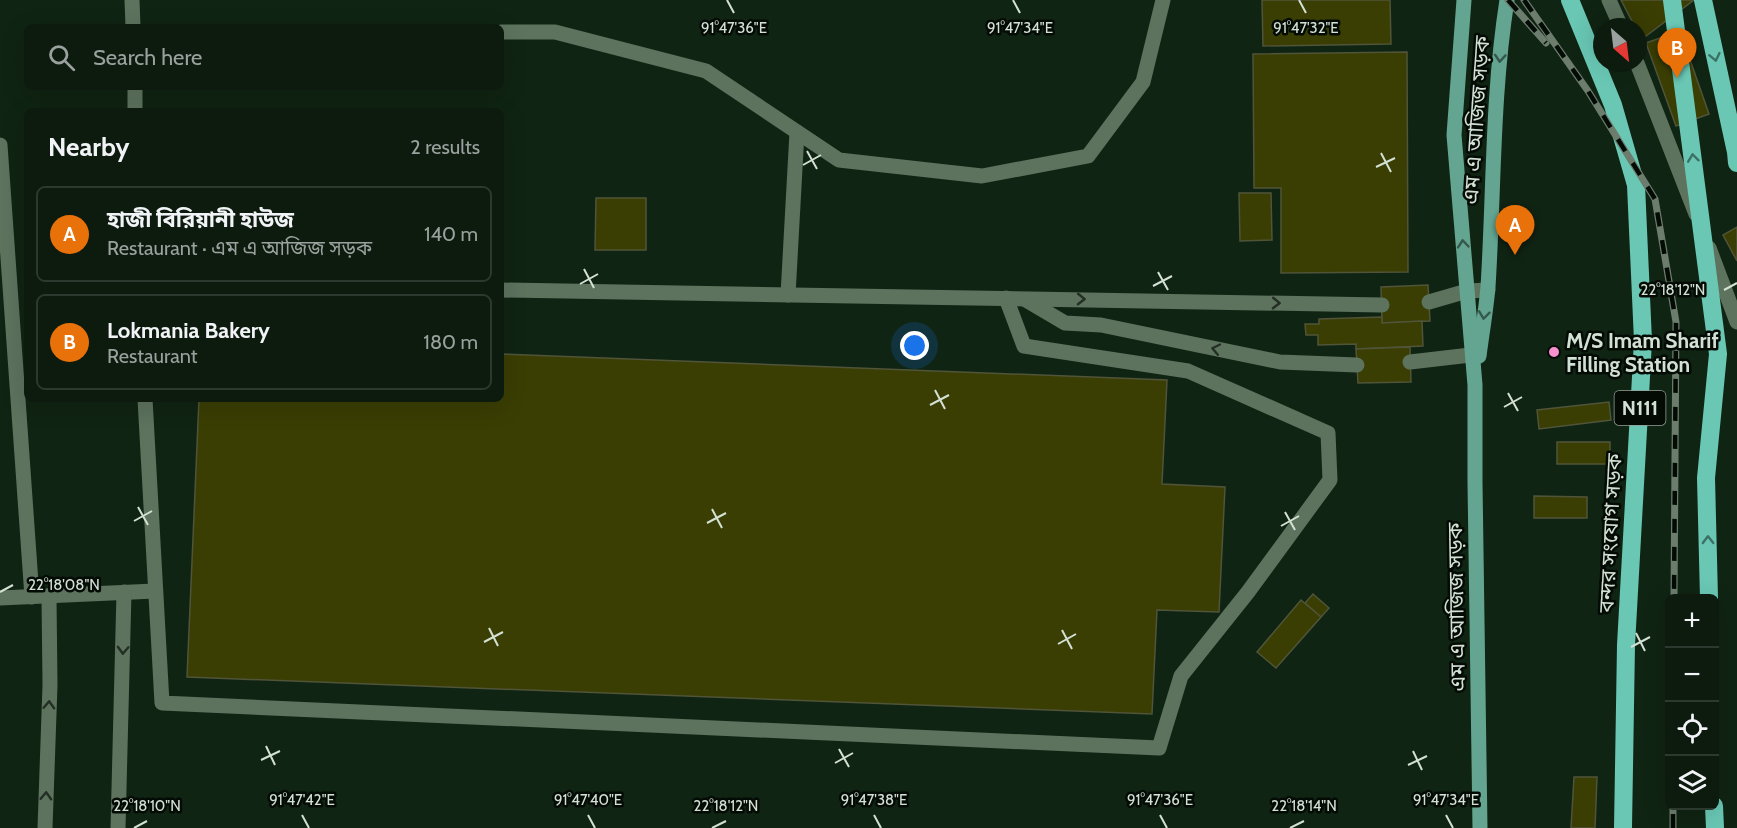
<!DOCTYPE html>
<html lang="en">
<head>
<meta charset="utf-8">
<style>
	body { margin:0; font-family:Cabin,"Noto Sans Bengali",sans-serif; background:#152417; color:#f1f3f6 }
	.controls { position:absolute; right:18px; bottom:18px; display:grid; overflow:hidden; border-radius:9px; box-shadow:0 6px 24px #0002 }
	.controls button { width:54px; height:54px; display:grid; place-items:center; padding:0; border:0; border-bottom:2px solid #2c392e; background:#0c1b0e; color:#f1f3f6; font:30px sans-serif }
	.compass { position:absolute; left:1593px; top:18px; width:54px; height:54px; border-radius:50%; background:#0c1b0e; box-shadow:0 6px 24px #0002; rotate:152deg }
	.you { position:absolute; left:915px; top:346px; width:21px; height:21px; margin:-15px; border:4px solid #fff; border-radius:50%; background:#1a73e8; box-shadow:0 0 0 9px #1a73e833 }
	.badge { display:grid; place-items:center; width:39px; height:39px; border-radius:50%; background:#0b8043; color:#fff; font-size:20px; font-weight:700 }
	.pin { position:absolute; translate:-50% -50px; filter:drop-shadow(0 2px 3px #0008) }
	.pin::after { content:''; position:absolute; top:32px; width:21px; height:18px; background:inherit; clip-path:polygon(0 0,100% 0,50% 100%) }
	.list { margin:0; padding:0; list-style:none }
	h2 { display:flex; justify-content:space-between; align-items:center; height:78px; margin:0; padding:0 24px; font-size:26px }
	h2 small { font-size:20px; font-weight:400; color:#9aa19e }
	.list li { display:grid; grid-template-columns:39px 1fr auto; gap:18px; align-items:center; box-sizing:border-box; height:96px; margin:0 12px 12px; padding:0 12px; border:2px solid #2c392e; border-radius:9px }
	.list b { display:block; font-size:22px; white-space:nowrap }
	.list p { margin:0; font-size:20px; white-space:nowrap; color:#9aa19e }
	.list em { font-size:20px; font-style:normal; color:#9aa19e }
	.icon { flex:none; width:33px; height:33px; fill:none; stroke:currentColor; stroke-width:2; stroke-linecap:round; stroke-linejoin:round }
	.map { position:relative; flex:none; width:1737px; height:828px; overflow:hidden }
	.search { position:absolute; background:#0c1b0e; box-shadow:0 6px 24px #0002; left:24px; top:24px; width:480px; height:66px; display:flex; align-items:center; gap:15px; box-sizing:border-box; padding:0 21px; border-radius:9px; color:#9aa19e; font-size:22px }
	.panel { position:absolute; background:#0c1b0e; box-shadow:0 6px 24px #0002; left:24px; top:108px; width:480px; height:294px; border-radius:9px }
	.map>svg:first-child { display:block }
	.building { fill:#3a3e03; stroke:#505439; stroke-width:1.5 }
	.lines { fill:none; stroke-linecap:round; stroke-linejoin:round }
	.lane { stroke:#5d735e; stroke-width:15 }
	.street { stroke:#5d735e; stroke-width:15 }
	.primary { stroke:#64a592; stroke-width:15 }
	.highway { stroke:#69c7b4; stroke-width:18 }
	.rail-casing { stroke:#6c7d6e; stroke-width:7 }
	.rail { stroke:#040b05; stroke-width:4.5; stroke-dasharray:14; stroke-linecap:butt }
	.oneway { stroke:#3c7265 }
	.oneway2 { stroke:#34584c }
	.oneway3 { stroke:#232f24 }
	.ticks { fill:none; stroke:#d3e0d4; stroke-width:2 }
	.poi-dot { fill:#f690cf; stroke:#040b05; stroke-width:2 }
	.labels { text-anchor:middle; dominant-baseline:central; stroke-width:5; stroke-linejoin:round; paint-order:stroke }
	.shield { fill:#040b05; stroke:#95a096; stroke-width:1.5 }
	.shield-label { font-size:20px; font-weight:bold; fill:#d3e0d4 }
	.street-label { font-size:21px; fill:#d3e0d4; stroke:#040b05 }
	.poi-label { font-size:21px; font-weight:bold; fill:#d3e0d4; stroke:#040b05; text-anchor:start }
	.ticks-label { font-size:15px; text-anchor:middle; fill:#d3e0d4; stroke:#040b05; stroke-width:5; stroke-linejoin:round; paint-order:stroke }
</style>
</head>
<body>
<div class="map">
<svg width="1737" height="828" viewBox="0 0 1737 828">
	<rect width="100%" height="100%" fill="#102413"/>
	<g class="building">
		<path d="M1262,0H1390L1391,44L1263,46Z"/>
		<path d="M1621,0H1694L1642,39L1638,33V27H1635Z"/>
		<path d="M1680,31L1709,114L1676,126L1646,43Z"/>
		<path d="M1407,52L1408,272L1281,273V188H1254L1253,54Z"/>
		<path d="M1239,193H1271L1272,240L1240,241Z"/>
		<path d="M596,198H646V250H595Z"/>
		<path d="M1737,227V261L1723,235Z"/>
		<path d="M1428,285L1430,321L1382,323L1381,287Z"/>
		<path d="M1382,317V323L1422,321L1423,346L1356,349V344L1318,345V335H1306L1305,324H1319V319Z"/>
		<path d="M1410,347L1411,382L1358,383L1356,349Z"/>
		<path d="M501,354L1167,380L1162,484L1225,487L1219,612L1157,610L1152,714L187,677L199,399H501Z"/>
		<path d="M1609,402L1611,420L1539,429L1537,410Z"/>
		<rect x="1557" y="442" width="53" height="22"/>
		<path d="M1534,496L1587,497V518H1534Z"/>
		<path d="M1313,594L1329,608L1321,617L1305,603Z"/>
		<path d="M1301,600L1321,617L1276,668L1257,652Z"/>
		<path d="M1574,777H1597L1595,828H1571Z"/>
	</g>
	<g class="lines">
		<g class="lane">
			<path d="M132,0L133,27"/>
			<path d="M501,32H555L706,71L839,160L982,176L1088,156L1143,82L1163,0"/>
			<path d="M135,87V111"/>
			<path d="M0,145L32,597"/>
			<path d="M501,290L1382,305"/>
			<path d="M788,295L797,132"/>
			<path d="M1026,300L1065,323L1101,325L1280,362L1357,365"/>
			<path d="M1429,302L1467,291L1488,290"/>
			<path d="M1410,362L1479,354"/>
			<path d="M145,399L162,703L1159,748L1181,676L1248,592L1330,480L1328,433L1188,371L1024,346L1006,298"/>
			<path d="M0,598L155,591"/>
			<path d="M45,828L50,685L49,597"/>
			<path d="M118,828L124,592"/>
		</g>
		<g class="street">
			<path d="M1609,0L1621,27"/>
			<path d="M1637,63L1696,214"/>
			<path d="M1709,248L1737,322"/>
		</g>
		<g class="primary">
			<path d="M1464,0L1454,135L1475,385V482L1480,828"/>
			<path d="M1479,356C1482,333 1486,310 1488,287C1494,192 1492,95 1507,0"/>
		</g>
		<g class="highway">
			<path d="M1570,0L1613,105L1636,185L1643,341L1626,645L1623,828"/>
			<path d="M1672,0L1718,354L1706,478L1709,598"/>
			<path d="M1703,0L1736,152L1737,163"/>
			<path d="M1714,806L1715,828"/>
		</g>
		<defs>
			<g id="rail">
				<path d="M1508,0L1546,43"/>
				<path d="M1524,0L1588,91L1655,199L1676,322L1674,598"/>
				<path d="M1673,828V806"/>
			</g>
		</defs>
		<use href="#rail" class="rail-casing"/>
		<use href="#rail" class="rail"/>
	</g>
	<defs><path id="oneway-chevron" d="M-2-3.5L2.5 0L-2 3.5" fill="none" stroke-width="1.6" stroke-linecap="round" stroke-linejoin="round" transform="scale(1.5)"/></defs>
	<g class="oneway">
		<use href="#oneway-chevron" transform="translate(1715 57) rotate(78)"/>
		<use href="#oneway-chevron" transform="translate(1693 158) rotate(-97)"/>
		<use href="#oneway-chevron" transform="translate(1708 540) rotate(-91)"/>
	</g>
	<g class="oneway2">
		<use href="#oneway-chevron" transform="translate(1500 58) rotate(94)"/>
		<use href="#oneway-chevron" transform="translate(1463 244) rotate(-95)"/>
		<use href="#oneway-chevron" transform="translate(1484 315) rotate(97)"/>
	</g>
	<g class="oneway3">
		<use href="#oneway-chevron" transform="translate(1081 299) rotate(1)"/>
		<use href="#oneway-chevron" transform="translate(1276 303) rotate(1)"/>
		<use href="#oneway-chevron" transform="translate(1216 349) rotate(-168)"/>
		<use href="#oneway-chevron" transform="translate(123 650) rotate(92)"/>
		<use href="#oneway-chevron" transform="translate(49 705) rotate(-88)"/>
		<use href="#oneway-chevron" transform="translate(46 796) rotate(-88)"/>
	</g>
	<path class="ticks" d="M727,0L734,13M1013,0L1020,13M1299,0L1306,13M807,151L817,169M1381,153L1391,172M803,165L821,155M1376,167L1395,158M584,269L594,288M1158,272L1168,290M580,284L598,274M1153,286L1172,276M1724,290L1737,283M935,390L945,409M1508,393L1518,411M930,405L949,395M1504,407L1522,397M138,507L148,525M712,509L722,528M1285,512L1295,530M134,521L152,511M707,523L726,513M1281,526L1299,516M0,592L13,585M489,628L498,646M1062,630L1072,649M1636,633L1645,651M484,642L503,632M1058,644L1076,634M1631,647L1650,637M266,746L275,765M839,749L849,767M1413,751L1422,770M261,760L280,751M835,763L853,753M1408,765L1427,756M302,815L309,828M588,815L595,828M874,815L881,828M1160,815L1167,828M1446,815L1453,828M134,828L147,821M712,828L726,821M1290,828L1304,821"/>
	<circle class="poi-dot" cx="1554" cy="352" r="6"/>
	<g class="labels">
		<rect class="shield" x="1614.5" y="391" width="51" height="34" rx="4.5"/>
		<g class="shield-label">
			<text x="1640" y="408">N111</text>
		</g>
		<g class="street-label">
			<text transform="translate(1476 120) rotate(-86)">এম এ আজিজ সড়ক</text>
			<text transform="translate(1610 533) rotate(-87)">বন্দর সংযোগ সড়ক</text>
			<text transform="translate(1456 607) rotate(-91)">এম এ আজিজ সড়ক</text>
		</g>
		<g class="poi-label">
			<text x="1566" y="340">M/S Imam Sharif<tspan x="1566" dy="24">Filling Station</tspan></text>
		</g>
	</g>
	<g class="ticks-label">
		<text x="734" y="33">91°47'36"E</text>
		<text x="1020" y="33">91°47'34"E</text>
		<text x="1306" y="33">91°47'32"E</text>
		<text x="1673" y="295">22°18'12"N</text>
		<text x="64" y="590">22°18'08"N</text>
		<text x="302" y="805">91°47'42"E</text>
		<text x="588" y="805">91°47'40"E</text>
		<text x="874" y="805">91°47'38"E</text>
		<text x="1160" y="805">91°47'36"E</text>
		<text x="1446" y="805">91°47'34"E</text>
		<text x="147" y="811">22°18'10"N</text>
		<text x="726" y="811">22°18'12"N</text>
		<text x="1304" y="811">22°18'14"N</text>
	</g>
</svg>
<div class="controls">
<button>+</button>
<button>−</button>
<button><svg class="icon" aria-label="locate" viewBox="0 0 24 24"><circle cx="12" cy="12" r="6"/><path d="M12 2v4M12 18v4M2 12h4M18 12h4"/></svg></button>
<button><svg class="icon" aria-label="layers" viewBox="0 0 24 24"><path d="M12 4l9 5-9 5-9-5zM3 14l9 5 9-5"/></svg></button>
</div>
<svg class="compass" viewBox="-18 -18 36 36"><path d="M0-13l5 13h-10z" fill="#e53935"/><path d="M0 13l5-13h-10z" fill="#9aa19e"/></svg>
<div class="you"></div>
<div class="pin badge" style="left:1515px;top:255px;background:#e8710a">A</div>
<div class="pin badge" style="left:1677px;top:78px;background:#e8710a">B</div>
<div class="search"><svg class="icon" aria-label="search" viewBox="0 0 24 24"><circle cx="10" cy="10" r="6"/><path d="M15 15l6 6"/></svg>Search here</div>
<section class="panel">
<h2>Nearby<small>2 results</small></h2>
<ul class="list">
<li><span class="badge" style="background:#e8710a">A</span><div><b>হাজী বিরিয়ানী হাউজ</b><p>Restaurant · এম এ আজিজ সড়ক</p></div><em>140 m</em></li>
<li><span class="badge" style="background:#e8710a">B</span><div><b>Lokmania Bakery</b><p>Restaurant</p></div><em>180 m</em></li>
</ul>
</section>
</div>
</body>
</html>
